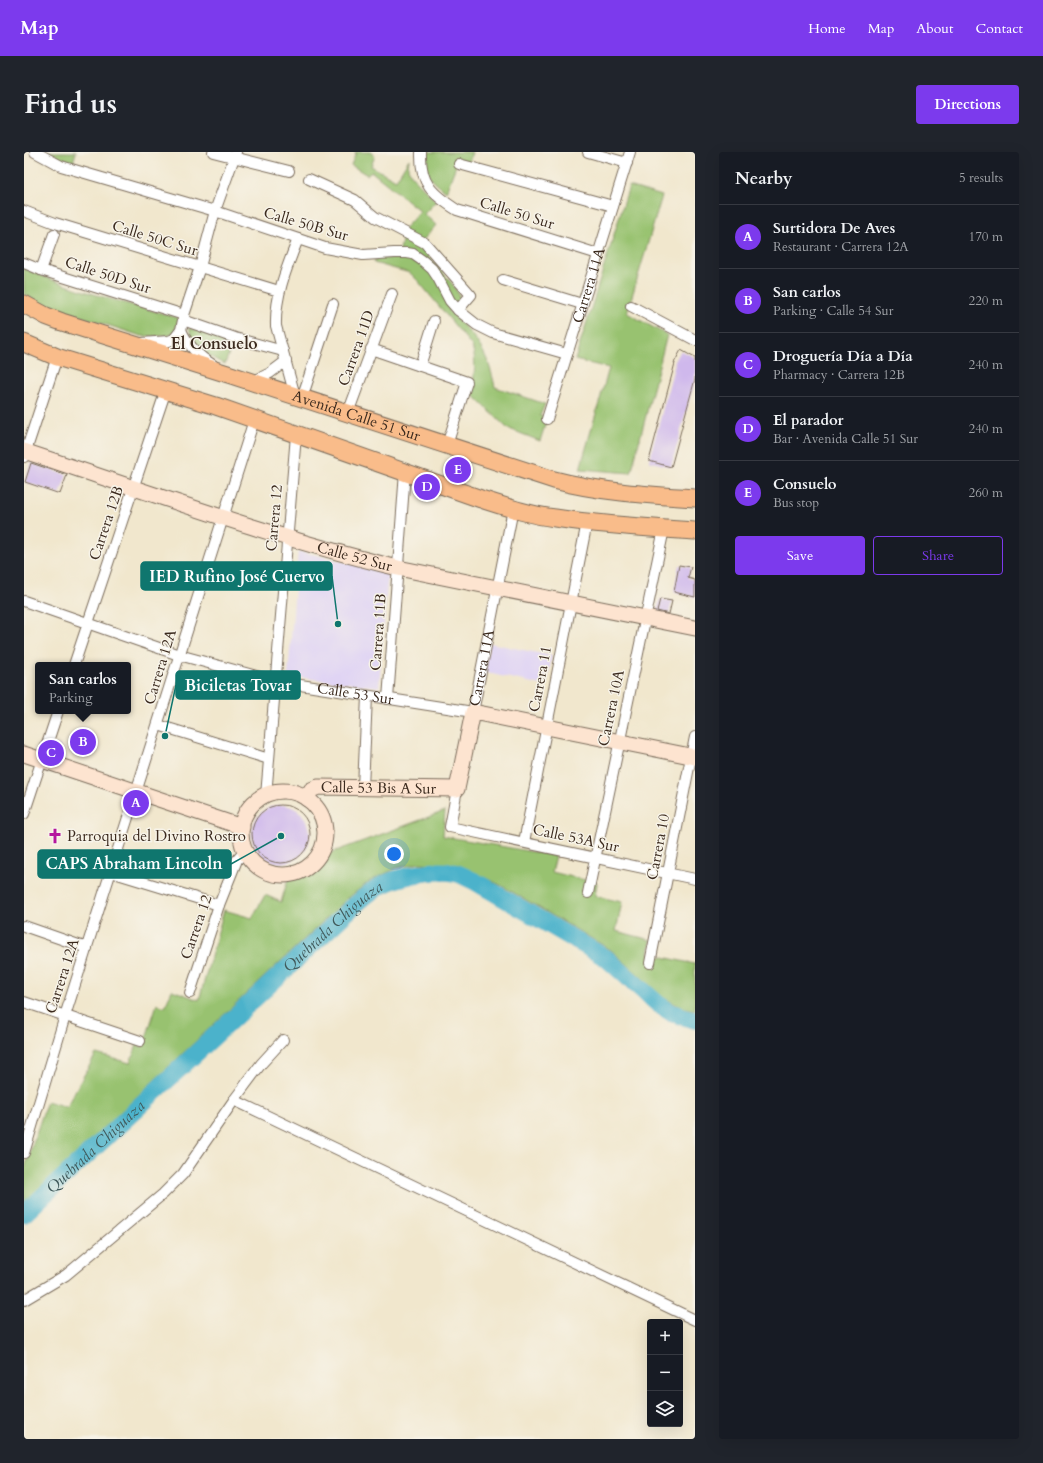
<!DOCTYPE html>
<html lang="en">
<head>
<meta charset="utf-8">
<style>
	body { margin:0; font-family:Cardo,serif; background:#20242c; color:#f1f3f6 }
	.controls { position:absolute; right:12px; bottom:12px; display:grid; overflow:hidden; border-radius:4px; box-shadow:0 4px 16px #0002 }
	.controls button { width:36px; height:36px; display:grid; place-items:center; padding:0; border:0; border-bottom:1px solid #363941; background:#171b24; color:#f1f3f6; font:20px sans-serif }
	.you { position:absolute; left:370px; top:702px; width:14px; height:14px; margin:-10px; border:3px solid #fff; border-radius:50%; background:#1a73e8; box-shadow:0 0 0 6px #1a73e833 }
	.badge { display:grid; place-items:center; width:26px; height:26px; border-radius:50%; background:#7c3aed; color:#fff; font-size:13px; font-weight:700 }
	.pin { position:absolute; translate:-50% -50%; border:2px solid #fff; box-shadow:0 1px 4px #0006 }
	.popup { position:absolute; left:11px; top:510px; width:96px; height:52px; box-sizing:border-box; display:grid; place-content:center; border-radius:4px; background:#171b24; filter:drop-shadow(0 1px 3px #0005); font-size:13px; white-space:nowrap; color:#9ea1a6 }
	.popup b { font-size:15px; color:#f1f3f6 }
	.popup::after { content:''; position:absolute; left:50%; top:100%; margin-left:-8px; border:8px solid transparent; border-top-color:#171b24 }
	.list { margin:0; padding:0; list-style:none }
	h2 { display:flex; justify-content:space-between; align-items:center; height:52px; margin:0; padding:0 16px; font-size:17px }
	h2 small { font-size:13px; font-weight:400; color:#9ea1a6 }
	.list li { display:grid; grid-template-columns:26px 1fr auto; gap:12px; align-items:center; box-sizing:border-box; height:64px; padding:0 16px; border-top:1px solid #363941 }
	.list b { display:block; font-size:15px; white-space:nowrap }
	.list p { margin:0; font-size:13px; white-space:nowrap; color:#9ea1a6 }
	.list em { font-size:13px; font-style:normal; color:#9ea1a6 }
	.actions { display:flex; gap:8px; padding:12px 16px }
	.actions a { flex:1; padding:9px 0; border:1px solid #7c3aed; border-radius:4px; text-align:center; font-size:14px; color:#7c3aed }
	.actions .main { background:#7c3aed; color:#fff }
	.icon { flex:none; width:22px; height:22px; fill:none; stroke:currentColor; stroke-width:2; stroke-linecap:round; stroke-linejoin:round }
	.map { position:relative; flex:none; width:671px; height:1287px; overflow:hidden; border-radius:4px }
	header { display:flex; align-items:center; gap:24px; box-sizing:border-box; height:56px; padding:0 20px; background:#7c3aed; color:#fff }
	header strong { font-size:19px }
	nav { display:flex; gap:22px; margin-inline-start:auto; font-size:14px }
	.intro { display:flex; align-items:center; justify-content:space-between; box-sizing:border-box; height:96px; padding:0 24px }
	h1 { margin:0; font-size:28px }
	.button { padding:10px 18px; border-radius:4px; background:#7c3aed; color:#fff; font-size:14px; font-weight:700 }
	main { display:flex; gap:24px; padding:0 24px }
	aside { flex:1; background:#171b24; border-radius:4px; box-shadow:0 4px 16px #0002 }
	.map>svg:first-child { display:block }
	.built { fill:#e0d4f4 }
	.green { fill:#98c26f; stroke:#6a7646 }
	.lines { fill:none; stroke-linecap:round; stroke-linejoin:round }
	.river { stroke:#4cb2cb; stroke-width:18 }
	.building { fill:#cfb8ec }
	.street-casing { stroke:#7b6c5b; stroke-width:12 }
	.secondary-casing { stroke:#7b6c5b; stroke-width:17 }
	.primary-casing { stroke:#7b6c5b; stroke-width:19 }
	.street { stroke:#fff; stroke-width:10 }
	.secondary { stroke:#fde4d0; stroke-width:15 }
	.primary { stroke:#f9bc8a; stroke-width:17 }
	.labels { text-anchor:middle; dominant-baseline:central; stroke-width:3; stroke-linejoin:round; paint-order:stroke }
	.street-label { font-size:15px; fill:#3b2a1e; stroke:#f7f3e8 }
	.poi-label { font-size:15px; fill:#3b2a1e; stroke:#f7f3e8; text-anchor:start }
	.neighbourhood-label { font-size:16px; font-weight:bold; fill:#3b2a1e; stroke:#f7f3e8 }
	.water-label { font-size:16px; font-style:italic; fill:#415a5b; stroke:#f7f3e8 }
	.leader { fill:none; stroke:#0f766e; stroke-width:1.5 }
	.callout-dot { fill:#0f766e; stroke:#f7f3e8; stroke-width:1.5 }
	.callout { fill:#0f766e; stroke:#0f766e; stroke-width:1.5 }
	.callout-label { font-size:16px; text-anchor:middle; font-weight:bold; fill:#fff }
</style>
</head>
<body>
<header>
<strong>Map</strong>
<nav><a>Home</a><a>Map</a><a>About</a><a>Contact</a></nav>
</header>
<div class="intro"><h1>Find us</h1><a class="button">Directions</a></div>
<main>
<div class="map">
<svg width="671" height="1287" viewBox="0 0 671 1287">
	<rect width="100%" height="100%" fill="#f7f3e8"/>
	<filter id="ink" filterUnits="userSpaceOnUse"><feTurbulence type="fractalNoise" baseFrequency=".025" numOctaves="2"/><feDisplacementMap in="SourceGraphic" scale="8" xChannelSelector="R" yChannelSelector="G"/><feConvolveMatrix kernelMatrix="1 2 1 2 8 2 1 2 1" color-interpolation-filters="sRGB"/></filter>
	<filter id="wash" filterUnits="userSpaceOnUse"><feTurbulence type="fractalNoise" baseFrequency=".012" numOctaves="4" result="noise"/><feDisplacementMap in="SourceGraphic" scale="16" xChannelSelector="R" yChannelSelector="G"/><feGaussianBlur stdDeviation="0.9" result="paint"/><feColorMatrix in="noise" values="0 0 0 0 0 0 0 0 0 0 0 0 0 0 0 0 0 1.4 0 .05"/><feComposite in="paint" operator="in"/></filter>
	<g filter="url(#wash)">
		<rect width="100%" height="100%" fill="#f1e7cd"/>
		<g class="built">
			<path d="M274,399L364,420L355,535L264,524Z"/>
			<path d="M466,491L528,504L522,534L459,520Z"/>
		</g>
		<g class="green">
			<path d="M22,0H52L49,11Z"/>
			<path d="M330,0H346L351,4L347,14L372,28L385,7L384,16L388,24L412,49L400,62L412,73L395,93L430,134L435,143V149L425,159C452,186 463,197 471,235L521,252L516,264L523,267L516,289L483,276L447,241C450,225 453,210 448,194L395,130L386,121L350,111L351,107L374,106L381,76L396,59L348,20L343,23L327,13L332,1Z"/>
			<path d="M401,0H448L445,10L434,8L422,40C403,24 403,25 401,0Z"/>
			<path d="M605,34L638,44L603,161L643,183L607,321L556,317L585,216L551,208Z"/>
			<path d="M0,116C49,139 103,151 155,166L151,179L146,183L136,184H117L13,150L0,142Z"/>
			<path d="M165,176L210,188L201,212C183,204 170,196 165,176Z"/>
			<path d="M156,187C158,196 165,202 173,208L140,195L146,194Z"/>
			<path d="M421,659L419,684L532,704L528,720L573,731L571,744L598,750L592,779L627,788L625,802L671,812V858L657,855L638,845L619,827L587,798L478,734L434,713L396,711L373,716L346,729L323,747L0,1051V1018L23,949L42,955L72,902L106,911L113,893L119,895L133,852L141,855L148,838L175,848L200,758L228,766L241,743L257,750L264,727C282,723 291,718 301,703Z"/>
		</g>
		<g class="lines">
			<path class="river" id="s1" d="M0,1062L319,764C328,756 337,747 347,740C366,725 412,715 435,722C440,724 445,727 450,729L582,806L634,852L648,861L671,868"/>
		</g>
		<g id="blocks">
			<g class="building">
				<path d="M657,198L671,206V227L647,315L625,309L651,211H650Z"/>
				<path d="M7,311L43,323L36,342L1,330Z"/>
				<path d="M655,413L667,415L664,426L671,428V445L650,440Z"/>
				<path d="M636,447L648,449L645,462L633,459Z"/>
				<path d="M30,592L36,594L33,603L27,601Z"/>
				<circle cx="257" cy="682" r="29"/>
			</g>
		</g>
	</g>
	<g filter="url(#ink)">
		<use href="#blocks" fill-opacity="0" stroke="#7b6c5b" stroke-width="1"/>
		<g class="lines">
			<defs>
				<g id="street">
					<path d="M11,0L37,14L191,59L301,96L339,103L370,101H383L389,102L399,109L408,117L414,126L426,149L434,158L453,173L469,181L543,202"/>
					<path d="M189,0L265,19"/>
					<path d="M397,0C396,32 408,42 433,58L574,102"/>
					<path d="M564,0L603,11"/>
					<path d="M435,12L589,54"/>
					<path d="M285,27L331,48L351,65L401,91L447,143L434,158"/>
					<path d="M0,59L31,71L255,139"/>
					<path d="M0,111L17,118L160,163"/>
					<path d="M17,118L30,82"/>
					<path d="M479,128L558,152"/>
					<path d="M607,154L671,188"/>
					<path d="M159,168L211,186L259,199"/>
					<path d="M157,178C164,194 174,204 189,213"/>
					<path d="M118,191L145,189L150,187L157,178L160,163L176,115L191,59L212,0"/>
					<path d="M347,197L443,230L423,293"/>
					<path d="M396,214L410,169"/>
					<path d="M228,230L246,221L262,209"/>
					<path d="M271,244L252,174C251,143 263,115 274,87"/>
					<path d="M278,246L309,152"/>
					<path d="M324,261L368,142"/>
					<path id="s2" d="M523,267L606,0"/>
					<path d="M0,305L33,205"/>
					<path id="s3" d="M0,449L155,503L251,529L449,560L489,357"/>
					<path d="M50,513L142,238"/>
					<path d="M364,547L381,320"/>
					<path d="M134,573L245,607"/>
					<path d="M339,636L343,544"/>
					<path d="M433,637L426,675L671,727"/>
					<path d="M242,644L272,283"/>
					<path d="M0,662L34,559"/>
					<path d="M500,690L563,370"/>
					<path d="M87,720L195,753"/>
					<path d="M564,741L640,377"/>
					<path d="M0,774L63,796"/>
					<path d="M626,811L671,585"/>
					<path d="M166,841L195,753L213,708L221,699"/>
					<path d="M0,850L116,889"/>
					<path d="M210,948L671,1168"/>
					<path d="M0,1001L41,864L230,268"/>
					<path d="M0,1148L42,1123L139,1042L159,1022L210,948L237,912L259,888"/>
				</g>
				<g id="secondary">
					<path id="s4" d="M0,299C124,340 247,385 374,416L671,476"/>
					<path d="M0,602L218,675"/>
					<circle cx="259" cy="681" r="42"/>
					<path id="s5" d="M283,647L287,638L294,635L433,637L449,560L671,605"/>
				</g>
				<g id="primary">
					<path id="s6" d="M0,152L22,164L38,170L207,223L530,328C576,340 623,343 671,346"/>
					<path d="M0,191L33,205L192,254L457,347C482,355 506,363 531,366C577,373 624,376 671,379"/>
				</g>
			</defs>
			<use href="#street" class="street-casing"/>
			<use href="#secondary" class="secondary-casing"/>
			<use href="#primary" class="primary-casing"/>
			<use href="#street" class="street"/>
			<use href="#secondary" class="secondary"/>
			<use href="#primary" class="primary"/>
		</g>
	</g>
	<defs>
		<symbol id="church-bare" viewBox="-9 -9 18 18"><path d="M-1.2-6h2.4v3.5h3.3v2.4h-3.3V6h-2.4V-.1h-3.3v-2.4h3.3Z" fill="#b5179e" stroke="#f7f3e8" stroke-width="2.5" paint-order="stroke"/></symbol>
	</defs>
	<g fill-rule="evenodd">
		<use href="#church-bare" x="20" y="673" width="22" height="22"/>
	</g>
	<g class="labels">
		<g class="street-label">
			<text transform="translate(493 61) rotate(17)">Calle 50 Sur</text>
			<text transform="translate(282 72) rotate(16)">Calle 50B Sur</text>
			<text transform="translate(131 86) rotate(17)">Calle 50C Sur</text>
			<text transform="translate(84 123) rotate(18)">Calle 50D Sur</text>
			<text stroke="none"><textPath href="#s2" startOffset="140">Carrera 11A</textPath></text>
			<text transform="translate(332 196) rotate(-70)">Carrera 11D</text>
			<text stroke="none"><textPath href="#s6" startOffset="351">Avenida Calle 51 Sur</textPath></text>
			<text transform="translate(250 366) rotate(-85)">Carrera 12</text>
			<text transform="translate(82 371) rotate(-71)">Carrera 12B</text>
			<text stroke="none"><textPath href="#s4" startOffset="347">Calle 52 Sur</textPath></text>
			<text transform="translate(354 480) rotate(-86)">Carrera 11B</text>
			<text transform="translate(136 515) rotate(-73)">Carrera 12A</text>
			<text stroke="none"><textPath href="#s3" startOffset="509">Carrera 11A</textPath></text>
			<text transform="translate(516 527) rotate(-79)">Carrera 11</text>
			<text stroke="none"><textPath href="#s3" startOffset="345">Calle 53 Sur</textPath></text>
			<text transform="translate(587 556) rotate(-78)">Carrera 10A</text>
			<text stroke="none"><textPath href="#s5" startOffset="78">Calle 53 Bis A Sur</textPath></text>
			<text transform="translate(552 686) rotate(12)">Calle 53A Sur</text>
			<text transform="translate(634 695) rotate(-79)">Carrera 10</text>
			<text transform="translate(172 775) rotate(-71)">Carrera 12</text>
			<text transform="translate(38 824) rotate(-72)">Carrera 12A</text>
		</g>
		<g class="poi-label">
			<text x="43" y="684">Parroquia del Divino Rostro</text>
		</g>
		<g class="neighbourhood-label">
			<text x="190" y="192">El Consuelo</text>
		</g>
		<g class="water-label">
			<text stroke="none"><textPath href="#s1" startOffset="422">Quebrada Chiguaza</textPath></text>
			<text stroke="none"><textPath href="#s1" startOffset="98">Quebrada Chiguaza</textPath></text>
		</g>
	</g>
	<path class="leader" d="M314 472L308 424M141 584L152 533M257 684L207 712"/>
	<g class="callout-dot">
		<circle cx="314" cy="472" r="4"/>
		<circle cx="141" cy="584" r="4"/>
		<circle cx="257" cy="684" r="4"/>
	</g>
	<g class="callout">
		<rect x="117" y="410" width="191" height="28" rx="4"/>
		<rect x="152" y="519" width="124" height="28" rx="4"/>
		<rect x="14" y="698" width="193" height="28" rx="4"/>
	</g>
	<g class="callout-label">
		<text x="213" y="430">IED Rufino José Cuervo</text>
		<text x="214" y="539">Biciletas Tovar</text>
		<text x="110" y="717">CAPS Abraham Lincoln</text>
	</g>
</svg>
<div class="controls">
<button>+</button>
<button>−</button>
<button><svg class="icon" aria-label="layers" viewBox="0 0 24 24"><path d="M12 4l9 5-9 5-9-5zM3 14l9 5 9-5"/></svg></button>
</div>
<div class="you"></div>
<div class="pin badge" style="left:112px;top:651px">A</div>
<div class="pin badge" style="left:59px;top:590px">B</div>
<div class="popup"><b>San carlos</b>Parking</div>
<div class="pin badge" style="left:27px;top:601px">C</div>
<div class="pin badge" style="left:403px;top:335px">D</div>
<div class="pin badge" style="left:434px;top:318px">E</div>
</div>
<aside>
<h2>Nearby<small>5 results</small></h2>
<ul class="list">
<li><span class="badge">A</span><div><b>Surtidora De Aves</b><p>Restaurant · Carrera 12A</p></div><em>170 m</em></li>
<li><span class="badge">B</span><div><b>San carlos</b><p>Parking · Calle 54 Sur</p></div><em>220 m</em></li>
<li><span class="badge">C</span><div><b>Droguería Día a Día</b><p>Pharmacy · Carrera 12B</p></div><em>240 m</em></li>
<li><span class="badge">D</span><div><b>El parador</b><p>Bar · Avenida Calle 51 Sur</p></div><em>240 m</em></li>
<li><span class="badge">E</span><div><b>Consuelo</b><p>Bus stop</p></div><em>260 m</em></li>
</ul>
<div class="actions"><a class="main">Save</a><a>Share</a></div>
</aside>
</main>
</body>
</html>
